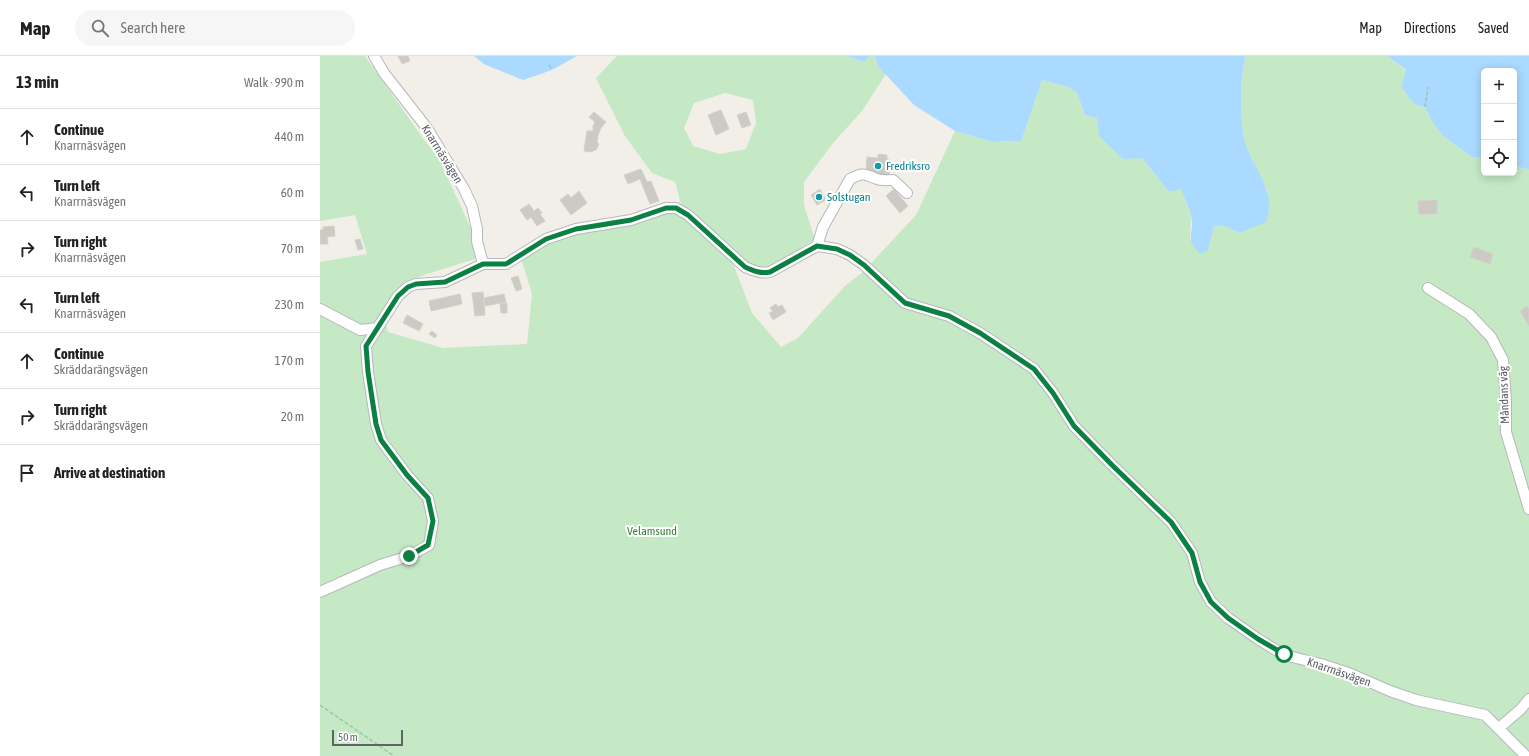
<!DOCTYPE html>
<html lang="en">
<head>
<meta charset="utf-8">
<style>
	body { margin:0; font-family:"Asap Condensed",sans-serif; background:#f6f6f6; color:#202124 }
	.controls { position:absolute; right:12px; top:12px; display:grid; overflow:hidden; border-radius:6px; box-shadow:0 2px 10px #0003 }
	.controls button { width:36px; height:36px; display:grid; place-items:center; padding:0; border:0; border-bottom:1px solid #e0e0e0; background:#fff; color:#202124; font:20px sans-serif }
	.scale { position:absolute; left:12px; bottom:10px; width:71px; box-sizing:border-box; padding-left:4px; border:2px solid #5f6368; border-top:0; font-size:11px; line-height:14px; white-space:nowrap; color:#5f6368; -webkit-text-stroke:3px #fff; paint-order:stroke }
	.stop { position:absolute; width:12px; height:12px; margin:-9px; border:3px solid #0b8043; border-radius:50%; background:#fff }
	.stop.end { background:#0b8043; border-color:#fff; box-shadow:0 1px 4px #0008 }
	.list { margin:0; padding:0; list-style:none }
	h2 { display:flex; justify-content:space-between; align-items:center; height:52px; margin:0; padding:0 16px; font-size:17px }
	h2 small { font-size:13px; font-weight:400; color:#757577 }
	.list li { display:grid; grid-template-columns:26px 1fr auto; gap:12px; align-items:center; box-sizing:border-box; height:56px; padding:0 16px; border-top:1px solid #e0e0e0 }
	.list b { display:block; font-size:15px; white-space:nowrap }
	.list p { margin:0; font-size:13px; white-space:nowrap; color:#757577 }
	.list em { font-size:13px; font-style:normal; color:#757577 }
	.icon { flex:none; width:22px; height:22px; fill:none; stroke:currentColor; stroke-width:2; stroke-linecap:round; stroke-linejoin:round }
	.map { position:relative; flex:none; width:1209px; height:700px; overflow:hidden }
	header { display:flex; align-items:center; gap:24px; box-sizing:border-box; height:56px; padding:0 20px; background:#fff; border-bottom:1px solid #e0e0e0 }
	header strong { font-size:19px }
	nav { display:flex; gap:22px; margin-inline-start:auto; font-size:14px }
	.search { width:280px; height:36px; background:#f6f6f6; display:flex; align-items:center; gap:10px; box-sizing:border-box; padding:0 14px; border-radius:22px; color:#757577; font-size:15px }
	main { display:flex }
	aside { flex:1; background:#fff }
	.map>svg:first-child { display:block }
	.green { fill:#c5e8c5; fill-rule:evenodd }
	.water { fill:#aadaff }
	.building { fill:#cccac5; stroke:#d6d1c6 }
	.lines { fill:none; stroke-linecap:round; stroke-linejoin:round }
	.minor-casing { stroke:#b5b8bc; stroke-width:12 }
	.path { stroke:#9cc7a9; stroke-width:1.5; stroke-dasharray:4 2; stroke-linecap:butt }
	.minor { stroke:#fff; stroke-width:10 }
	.route { stroke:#0b8043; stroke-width:5 }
	.culture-dot { fill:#0f9aa8; stroke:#fff; stroke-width:1.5 }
	.labels { text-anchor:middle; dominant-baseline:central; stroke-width:4; stroke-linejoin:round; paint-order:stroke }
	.street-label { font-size:12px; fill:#5f6368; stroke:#fff }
	.culture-label { font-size:12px; fill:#0d838f; stroke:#fff; text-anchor:start }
	.park-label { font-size:12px; fill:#348238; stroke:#fff }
</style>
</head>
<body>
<header>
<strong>Map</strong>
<div class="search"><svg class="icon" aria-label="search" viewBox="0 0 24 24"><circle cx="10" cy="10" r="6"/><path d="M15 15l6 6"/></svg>Search here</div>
<nav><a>Map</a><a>Directions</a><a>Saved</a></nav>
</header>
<main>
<aside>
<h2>13 min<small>Walk · 990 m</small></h2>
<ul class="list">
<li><svg class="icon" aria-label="ahead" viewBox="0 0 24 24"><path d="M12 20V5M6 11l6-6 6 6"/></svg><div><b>Continue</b><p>Knarrnäsvägen</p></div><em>440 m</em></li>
<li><svg class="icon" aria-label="left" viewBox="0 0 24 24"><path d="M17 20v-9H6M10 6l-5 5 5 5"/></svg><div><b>Turn left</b><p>Knarrnäsvägen</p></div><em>60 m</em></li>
<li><svg class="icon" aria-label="right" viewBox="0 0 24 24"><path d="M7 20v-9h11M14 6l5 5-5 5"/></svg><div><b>Turn right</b><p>Knarrnäsvägen</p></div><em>70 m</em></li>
<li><svg class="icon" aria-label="left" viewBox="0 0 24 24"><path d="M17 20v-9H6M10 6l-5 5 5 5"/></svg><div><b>Turn left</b><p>Knarrnäsvägen</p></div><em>230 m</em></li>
<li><svg class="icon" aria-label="ahead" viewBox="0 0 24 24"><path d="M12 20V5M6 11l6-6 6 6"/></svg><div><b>Continue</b><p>Skräddarängsvägen</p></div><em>170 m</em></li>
<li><svg class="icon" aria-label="right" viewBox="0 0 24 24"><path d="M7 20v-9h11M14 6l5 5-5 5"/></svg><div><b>Turn right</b><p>Skräddarängsvägen</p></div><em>20 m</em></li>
<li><svg class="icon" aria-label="arrive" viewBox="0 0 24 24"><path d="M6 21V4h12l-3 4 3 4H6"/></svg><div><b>Arrive at destination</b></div></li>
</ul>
</aside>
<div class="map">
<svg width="1209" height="700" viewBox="0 0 1209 700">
	<rect width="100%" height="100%" fill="#f1efe8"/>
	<g class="green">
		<path d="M0,0H45L102,81L118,101L153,177L155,203L107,218L89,225L62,257L68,276L123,292L207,288L212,238L201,202L223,187L260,175L340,156L360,157L385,177L414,210L432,257L461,291L478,282L525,230L543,216L596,159L635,75L673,86L688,85L701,86L722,24L748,31L757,37L765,59L777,62L822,102L849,136L861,132L871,160L870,183L888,194L894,171L902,169L920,177L948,136C941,121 932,105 926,89C920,74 919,18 926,4L924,0H1067L1086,15L1081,31L1095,49L1105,51L1111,64L1123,80L1152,101L1164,102V117H1194V109L1209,114V700L1167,655L1070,635L1165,659L1206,700H0V206L47,198L35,159L0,165Z"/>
		<path d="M297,0H526L544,6L550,0H554L556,2L557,9L566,18L542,55L513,87L484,126V149L495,184C479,190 468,207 452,212C425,221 406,185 389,171C382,165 366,156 362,150C359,143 358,134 355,126L332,117L305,80L276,22ZM405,37L433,44L436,67L426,93L400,98L373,90L364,72L374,47Z"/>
	</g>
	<g class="water">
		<path d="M154,0H257L232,14L203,24L164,8Z"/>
		<path d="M526,0H550L544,6Z"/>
		<path d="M554,0H924L926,3C919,18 920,73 926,89C934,113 958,138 946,166L920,177L902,169L894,171L888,194L881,198C863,183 875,178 871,160C869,151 864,142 861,133L849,136L822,102L803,103L779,80L777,62L765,59L757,37L748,31L722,24L701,86L688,85L673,86L635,75L594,49L557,9L556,2Z"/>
		<path d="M1067,0H1209V114L1194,109V15H1164V102L1152,101L1123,80L1111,64L1105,51L1095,49L1081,31L1086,14Z"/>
	</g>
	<g class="building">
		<path d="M78,0H88L90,5L82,8Z"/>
		<path d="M401,54L409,73L396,79L388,59Z"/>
		<path d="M274,56L286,66L281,72L278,79L277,86L279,88L276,94L270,96L264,95L267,75H273V70L275,66L269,61Z"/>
		<path d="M426,56L431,69L422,72L417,59Z"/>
		<path d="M558,98L567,99V104H570L569,121L557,120V117L546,116L547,101L558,102Z"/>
		<path d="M321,113L327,126L331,125L339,145L330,148L320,123L308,128L304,119Z"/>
		<path d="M500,133L506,144L497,149L491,139Z"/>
		<path d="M574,133L588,150L580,157L566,140Z"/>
		<path d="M259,135L267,147L251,159L240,144L248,138L251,142Z"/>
		<path d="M1117,144V158H1099L1098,145Z"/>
		<path d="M209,148L214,155L218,152L222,157L220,158L225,165L217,170L211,161L207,164L200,154Z"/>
		<path d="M14,170L15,180L7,181L8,188H0V174H3V171Z"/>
		<path d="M40,183L43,193L38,194L35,184Z"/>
		<path d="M1154,191L1173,198L1170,208L1150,201Z"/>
		<path d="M198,220L202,233L196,235L191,222Z"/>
		<path d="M163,236L165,259L155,260L152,237Z"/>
		<path d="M140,238L142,248L111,255L109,245Z"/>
		<path d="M184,238L186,246L165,250L164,242Z"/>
		<path d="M187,247V257H181L180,248Z"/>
		<path d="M456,248L458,251L462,249L466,256L453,264L449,257L453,255L450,252Z"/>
		<path d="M1207,250L1209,253V270L1200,255Z"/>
		<path d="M87,259L103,268L99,275L83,267Z"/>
		<path d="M112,275L117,279L115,282L109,278Z"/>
	</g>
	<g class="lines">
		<defs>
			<g id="minor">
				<path d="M54,0L64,17L107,72L144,133L152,150L157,173V185L163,208"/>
				<path d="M497,190L503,171L530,123C543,116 545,118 557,123C562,125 568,124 573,124L587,137"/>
				<path d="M1108,232L1149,258L1171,281L1183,304L1186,345V376L1209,453"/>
				<path d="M0,253L40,274L58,272"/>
				<path d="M0,536L60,509L89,500L109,489L113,465L108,442L87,419L61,384L56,368L48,316L46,290L78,240L88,231L96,228L125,226L163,208H186L226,183L256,173L311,164L346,152H356L368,159L425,211C434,215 441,218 450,216L497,190L517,193L530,199L544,209L585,247L629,260L660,277L714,313L733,337L754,370L792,409L851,466L872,497L880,526L891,546L908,562L938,583L964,599L1001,608L1031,618L1070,635L1096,644L1165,659L1206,700"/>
				<path d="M1179,672L1201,653L1209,643"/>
			</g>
		</defs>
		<use href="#minor" class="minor-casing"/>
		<g class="path">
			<path d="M229,9L232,14"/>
			<path d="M1105,51L1108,31"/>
			<path d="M0,649L74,700"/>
		</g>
		<use href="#minor" class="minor"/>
	</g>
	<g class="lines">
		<path class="route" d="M89,500L108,489L113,465L108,442L87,419L61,384L56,368L48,316L46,290L78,240L88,231L96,228L125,226L163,208H186L226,183L256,173L311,164L346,152H356L368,159L425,211C434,215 441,218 450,216L497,190L517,193L530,199L544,209L585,247L629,260L660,277L714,313L733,337L754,370L792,409L851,466L872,497L880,526L891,546L908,562L938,583L964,598"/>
	</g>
	<g class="culture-dot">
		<circle cx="558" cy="110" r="4"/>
		<circle cx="499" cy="141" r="4"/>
	</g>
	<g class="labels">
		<g class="street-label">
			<text transform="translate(122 98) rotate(58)">Knarrnäsvägen</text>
			<text transform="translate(1184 339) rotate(-92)">Måndans väg</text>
			<text transform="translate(1019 616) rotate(19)">Knarrnäsvägen</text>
		</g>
		<g class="culture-label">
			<text x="566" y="110">Fredriksro</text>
			<text x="507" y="141">Solstugan</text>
		</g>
		<g class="park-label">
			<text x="332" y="475">Velamsund</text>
		</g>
	</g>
</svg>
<div class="controls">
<button>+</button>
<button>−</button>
<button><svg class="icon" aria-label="locate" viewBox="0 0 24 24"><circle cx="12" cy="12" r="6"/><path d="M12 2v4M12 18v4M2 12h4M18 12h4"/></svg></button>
</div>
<div class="scale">50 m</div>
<div class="stop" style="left:964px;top:598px"></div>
<div class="stop end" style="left:89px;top:500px"></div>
</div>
</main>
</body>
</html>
